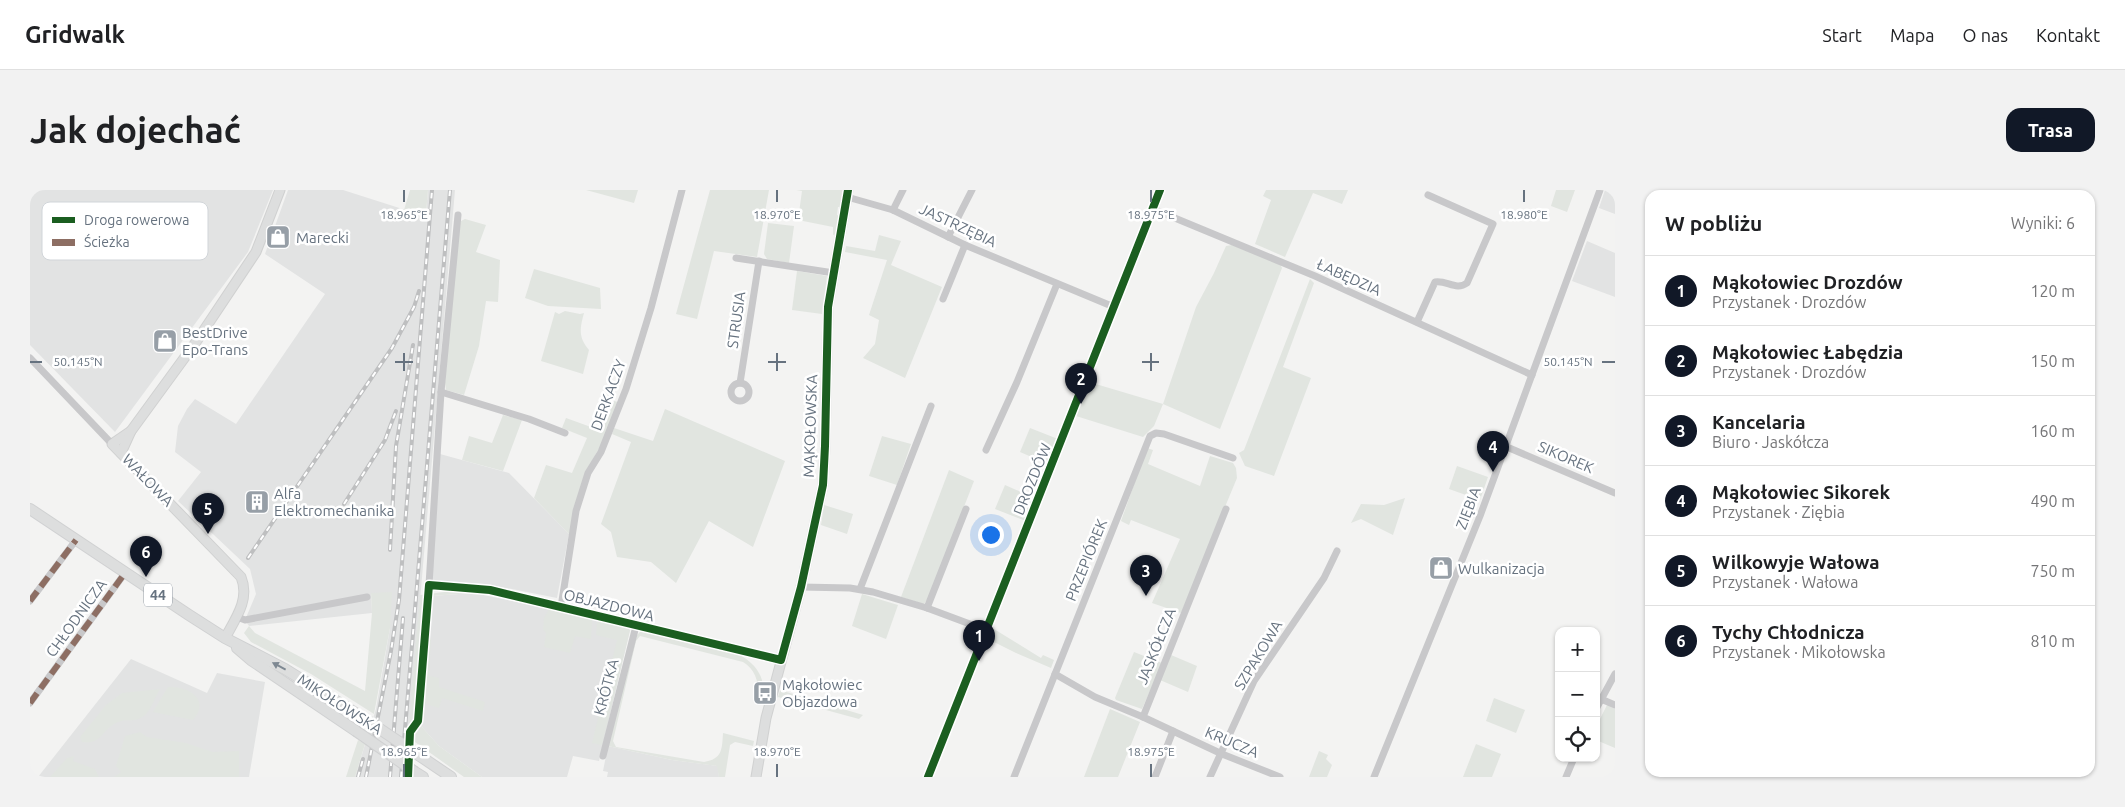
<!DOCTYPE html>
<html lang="pl">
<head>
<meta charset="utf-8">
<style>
	body { margin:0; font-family:Ubuntu,sans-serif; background:#f2f2f2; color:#202124 }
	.controls { position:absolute; right:15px; bottom:15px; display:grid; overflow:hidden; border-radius:10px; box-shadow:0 1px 4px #0004 }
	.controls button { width:45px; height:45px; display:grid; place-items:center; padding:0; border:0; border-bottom:1px solid #e0e0e0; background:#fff; color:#202124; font:25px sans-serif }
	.you { position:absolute; left:960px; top:344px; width:18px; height:18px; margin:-12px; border:4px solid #fff; border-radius:50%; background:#1a73e8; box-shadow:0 0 0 8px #1a73e833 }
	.badge { display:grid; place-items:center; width:32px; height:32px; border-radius:50%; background:#111827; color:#fff; font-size:16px; font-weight:700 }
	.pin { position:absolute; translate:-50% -41px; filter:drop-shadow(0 1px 2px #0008) }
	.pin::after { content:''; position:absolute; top:26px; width:18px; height:15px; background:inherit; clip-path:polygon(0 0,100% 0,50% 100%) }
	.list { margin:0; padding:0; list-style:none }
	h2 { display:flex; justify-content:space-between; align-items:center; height:65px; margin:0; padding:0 20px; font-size:21px }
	h2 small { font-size:16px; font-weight:400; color:#757577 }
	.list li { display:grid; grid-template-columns:32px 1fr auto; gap:15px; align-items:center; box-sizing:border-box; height:70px; padding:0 20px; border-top:1px solid #e0e0e0 }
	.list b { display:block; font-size:19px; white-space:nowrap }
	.list p { margin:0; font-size:16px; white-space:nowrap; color:#757577 }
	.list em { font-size:16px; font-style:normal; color:#757577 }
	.icon { flex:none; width:28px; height:28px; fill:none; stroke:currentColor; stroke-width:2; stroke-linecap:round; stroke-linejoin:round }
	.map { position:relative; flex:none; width:1585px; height:587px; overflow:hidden; border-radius:15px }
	header { display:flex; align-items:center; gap:30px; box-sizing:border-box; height:70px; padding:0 25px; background:#fff; border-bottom:1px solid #e0e0e0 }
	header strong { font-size:24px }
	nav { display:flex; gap:28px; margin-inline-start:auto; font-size:18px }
	.intro { display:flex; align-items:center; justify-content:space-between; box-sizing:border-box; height:120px; padding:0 30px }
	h1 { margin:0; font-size:35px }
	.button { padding:12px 22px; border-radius:15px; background:#111827; color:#fff; font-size:18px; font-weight:700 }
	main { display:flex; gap:30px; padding:0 30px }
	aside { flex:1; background:#fff; border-radius:15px; box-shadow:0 1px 4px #0004 }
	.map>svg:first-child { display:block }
	.built { fill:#e2e3e3 }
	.green { fill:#e1e5e0 }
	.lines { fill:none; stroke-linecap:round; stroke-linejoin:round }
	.secondary-casing { stroke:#d0d1d1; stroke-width:11 }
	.primary-casing { stroke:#d0d1d2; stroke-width:12 }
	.street { stroke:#c8c8ca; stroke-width:7 }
	.secondary { stroke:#dddede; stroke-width:9 }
	.primary { stroke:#dddede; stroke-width:10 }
	.rail-casing { stroke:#bebfc0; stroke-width:4 }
	.rail { stroke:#fff; stroke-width:2; stroke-dasharray:5.5; stroke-linecap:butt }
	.primary-bridge-casing { stroke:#d0d1d2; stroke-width:12; stroke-linecap:butt }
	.primary-bridge { stroke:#dddede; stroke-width:10 }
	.quiet { stroke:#8d6e63; stroke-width:6; stroke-dasharray:12 6; stroke-linecap:butt }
	.cycleway-casing { stroke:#fff; stroke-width:11 }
	.cycleway { stroke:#1b5e20; stroke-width:8 }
	.oneway { fill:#7e8892 }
	.ticks { fill:none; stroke:#66727f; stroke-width:2 }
	.labels { text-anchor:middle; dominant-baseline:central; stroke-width:5; stroke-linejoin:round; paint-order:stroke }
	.shield { fill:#fff; stroke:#949ca5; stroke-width:1 }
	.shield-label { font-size:14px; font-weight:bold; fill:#66727f }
	.street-label { font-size:15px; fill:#66727f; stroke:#fff }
	.poi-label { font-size:15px; fill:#66727f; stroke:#fff; text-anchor:start }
	.key { fill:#fff; stroke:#d1d5d9; stroke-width:1 }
	.key-label { font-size:14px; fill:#66727f }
	.ticks-label { font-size:12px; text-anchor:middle; fill:#66727f; stroke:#fff; stroke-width:5; stroke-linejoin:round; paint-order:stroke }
</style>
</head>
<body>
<header>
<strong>Gridwalk</strong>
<nav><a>Start</a><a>Mapa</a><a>O nas</a><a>Kontakt</a></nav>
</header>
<div class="intro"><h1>Jak dojechać</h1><a class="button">Trasa</a></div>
<main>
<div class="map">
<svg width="1585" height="587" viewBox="0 0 1585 587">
	<rect width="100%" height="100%" fill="#f3f3f2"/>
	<g class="built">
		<path d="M0,0H243L218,62L85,242L0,155Z"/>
		<path d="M258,0H313L385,23H396L398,0H425L375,587H325L346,519L360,438L341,403L342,423L219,436L215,430L226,404L220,379L148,311L171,282L145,262L148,236L157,219L165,209L206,234L295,104L235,64Z"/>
		<path d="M1575,0H1585V24L1569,18Z"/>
		<path d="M1557,51L1585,63V107L1542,91Z"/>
		<path d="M410,264L479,283L539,344L527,408L456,394L402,391Z"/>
		<path d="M430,400L559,427L596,437L600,440L569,571L543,566L537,587H452L409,556L391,536L400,449L398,450L401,406L429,404Z"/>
		<path d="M101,469L177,503L187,483L235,492L219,587H8Z"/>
		<path d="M578,556L642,570L688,576L689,587H577L578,582L573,581Z"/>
	</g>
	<g class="green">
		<path d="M380,0H398L396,23H385L374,20Z"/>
		<path d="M556,0H608L604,13Z"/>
		<path d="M680,0H739L727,67L684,61L667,129L646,124Z"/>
		<path d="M766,0H814L812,17H808L807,25L810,26L807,44L803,45V37L768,30L772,1Z"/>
		<path d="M1236,0H1318L1312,14L1283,3L1255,67L1225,54L1241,10L1233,6Z"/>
		<path d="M1526,0H1545L1537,22L1521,16Z"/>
		<path d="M435,29L456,35L446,62L470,70L468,112L456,111L449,156L434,205L416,200L415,193L429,32Z"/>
		<path d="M738,33L764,36L759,73L737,69L734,64Z"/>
		<path d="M849,45L871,51L861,75L912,97L875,188L833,168L845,154L849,130L839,125L857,70L815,62L816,56L845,61Z"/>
		<path d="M1202,55L1250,74L1252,78L1190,239L1133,214L1124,236L1113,247L1046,226L1059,192L1133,214L1166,117L1184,83L1196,56Z"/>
		<path d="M504,79L570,98L571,119L518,116L495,108Z"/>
		<path d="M767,81L797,86L792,124L762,120Z"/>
		<path d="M1280,89L1284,93L1253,177L1281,188L1244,286L1215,276L1209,263L1214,260Z"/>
		<path d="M535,121L550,124L554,123C550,138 548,147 559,160L553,184L511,171L525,122L529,124Z"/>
		<path d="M584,211L588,212L575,248L556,281L539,344L504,308L516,275L542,283L557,248L532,238L536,228L572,241Z"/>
		<path d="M635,219L755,271L723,357L679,331L646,393L621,372L587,367L581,342L571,334L601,252L582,244L584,238L623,251Z"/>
		<path d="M473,225L492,230L473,281L432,270L439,246L462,253Z"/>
		<path d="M1000,238L1028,249L1018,274L990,262Z"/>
		<path d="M852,246L881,254L867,295L839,286Z"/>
		<path d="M1117,258L1123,260L1118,274L1170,296L1180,266L1203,273L1206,278L1207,288L1151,423L1122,413L1150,349L1101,330L1099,335L1091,331Z"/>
		<path d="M1427,276L1458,287L1450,310L1419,299Z"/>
		<path d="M919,280L944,291L899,407L894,414L871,407Z"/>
		<path d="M975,295L1005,308L996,331L965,319Z"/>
		<path d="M1375,308L1363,345L1331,329L1321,333L1331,314L1354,315Z"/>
		<path d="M794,315L823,324L817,344L791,335Z"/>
		<path d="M430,400L429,404L401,406L398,449H401L399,486L409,488V497L455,512L453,521L412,508L409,518L393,513L391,536L409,556L452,587H434L378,547L390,405Z"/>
		<path d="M362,402L360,438L344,524L281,484L221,452L214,443L219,436L225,443L335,501L342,423L341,403Z"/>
		<path d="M832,404L868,415L856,449L822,436Z"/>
		<path d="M519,419L559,427L562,431L561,449L545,446L540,463L514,457L516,443L513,439L514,428Z"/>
		<path d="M570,430L600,440L572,555L562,553L587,450L566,445L567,432Z"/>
		<path d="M964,439L1011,468L1013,465L1024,470L1021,478L986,463L960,450Z"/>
		<path d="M611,441L699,460C724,470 736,484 734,511L728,512C730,497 727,480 713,472L610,446L606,451L583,551L586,557L674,572C692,569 692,560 693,543L724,551L723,556L705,552L700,555L695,587H689L687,576L642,570L578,556L607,445Z"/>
		<path d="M1104,462L1132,473L1112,519L1086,510L1085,508Z"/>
		<path d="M1141,465L1167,476L1158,502L1130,490Z"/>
		<path d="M138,497C158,496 181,509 163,530L123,522Z"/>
		<path d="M130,499C125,507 121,520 114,526C105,533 97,528 88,532C72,538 73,555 52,552L50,547L76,515L92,503Z"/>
		<path d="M750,500L833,525L829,529L748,507Z"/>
		<path d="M1464,508L1495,520L1486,543L1456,531Z"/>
		<path d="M1577,515L1585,519V558L1566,550V537Z"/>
		<path d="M1080,519L1110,532L1088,587H1054Z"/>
		<path d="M110,542L117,547L156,553L183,562L209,561V587H84L91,582L86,576L95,546Z"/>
		<path d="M328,550L335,554L325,587H316Z"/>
		<path d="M1446,554L1471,564L1462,587H1433Z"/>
		<path d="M1289,561L1298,565L1296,569L1302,575L1297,587H1279Z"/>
		<path d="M44,566L43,571L65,579L69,587H20L37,568Z"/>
	</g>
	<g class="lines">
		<defs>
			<g id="secondary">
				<path d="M101,241L82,254L211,387C220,409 206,428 195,448"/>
				<path d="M91,263L101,241L166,152L226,62L250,0"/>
				<path d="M726,587L736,528L771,397L793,295L795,256L798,117L818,0"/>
			</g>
			<g id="primary">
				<path d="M0,319L159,425L195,448L255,479L332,527"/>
				<path d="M207,458L221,470L326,541"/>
				<path d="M390,566L421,587"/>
				<path d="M385,582L393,587"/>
			</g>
		</defs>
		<use href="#secondary" class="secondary-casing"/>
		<use href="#primary" class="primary-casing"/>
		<g class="street">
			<path d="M817,7L863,20L935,55L1084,117"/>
			<path d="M1123,19L1285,86L1502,185"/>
			<path d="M863,20L873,0"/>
			<path d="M428,25L411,202L399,395L460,400L751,470"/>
			<path d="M918,47L942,0"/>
			<path d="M706,68L804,83"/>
			<path d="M913,109L935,55"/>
			<path d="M1387,132L1405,92C1417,90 1426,101 1437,93L1463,34L1398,5"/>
			<path d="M0,168L82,254"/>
			<path d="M710,193L729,71"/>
			<circle cx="710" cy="202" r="9"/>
			<path d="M411,202L499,229L535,243"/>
			<path d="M1477,257L1585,303"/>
			<path d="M956,260L987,192L1027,94"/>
			<path d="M1196,319L1113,527L1192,564L1250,587"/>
			<path d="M771,397L820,398L843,402L897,418L956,440"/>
			<path d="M830,399L901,216"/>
			<path d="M0,411L46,350"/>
			<path d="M531,417L546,321L558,283L571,262L596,199L621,118L652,0"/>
			<path d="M897,418L936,319"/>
			<path d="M207,427L215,430L337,407"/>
			<path d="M1025,484L1065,507L1113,527"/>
			<path d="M1571,509L1585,515"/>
			<path d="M0,513L95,383"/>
			<path d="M1566,519L1585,484"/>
			<path d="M573,566L606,436"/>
			<path d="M898,587L1130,0"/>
			<path d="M984,587L1120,246L1126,243L1134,244L1203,268"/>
			<path d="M1125,587L1143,541"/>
			<path d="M1180,587L1224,491L1294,388L1307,361"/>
			<path d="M1344,587L1450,326L1570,0"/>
			<path d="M1536,587L1544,568"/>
		</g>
		<use href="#secondary" class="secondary"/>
		<use href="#primary" class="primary"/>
		<defs>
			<g id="rail">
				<path d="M314,314L355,250L366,221"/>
				<path d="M360,360L366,256L383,155"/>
				<path d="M218,368L362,158L384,117L389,101"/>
				<path d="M328,587L333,569"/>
				<path d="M336,587L361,461L369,410L402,0"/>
				<path d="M360,587L373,428"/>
				<path d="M371,587L420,0"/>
			</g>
		</defs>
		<use href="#rail" class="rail-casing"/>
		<use href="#rail" class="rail"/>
		<defs>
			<g id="primary-bridge">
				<path d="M332,527L390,566"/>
				<path d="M326,541L385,582"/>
			</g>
		</defs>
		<use href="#primary-bridge" class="primary-bridge-casing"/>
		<use href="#primary-bridge" class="primary-bridge"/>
		<g class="quiet">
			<path d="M0,411L46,350"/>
			<path d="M0,513L95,383"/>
		</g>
		<defs>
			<g id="cycleway">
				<path d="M378,587L380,542L388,531L399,395L460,400L751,470L771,397L793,295L795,256L798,117L818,0"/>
				<path d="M898,587L1130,0"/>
			</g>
		</defs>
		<use href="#cycleway" class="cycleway-casing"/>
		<use href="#cycleway" class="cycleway"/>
	</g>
	<defs><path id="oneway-solid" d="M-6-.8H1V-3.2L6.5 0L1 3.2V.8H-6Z" transform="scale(1.25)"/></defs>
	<use class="oneway" href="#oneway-solid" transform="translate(249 476) rotate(-152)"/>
	<path class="ticks" d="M374,0V12M747,0V12M1121,0V12M1494,0V12M374,163V181M747,163V181M1121,163V181M0,172H12M365,172H383M738,172H756M1112,172H1129M1572,172H1585M374,574V587M747,574V587M1121,574V587"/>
	<defs>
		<symbol id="shop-square" viewBox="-11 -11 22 22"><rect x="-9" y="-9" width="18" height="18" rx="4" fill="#979fa7" stroke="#fff"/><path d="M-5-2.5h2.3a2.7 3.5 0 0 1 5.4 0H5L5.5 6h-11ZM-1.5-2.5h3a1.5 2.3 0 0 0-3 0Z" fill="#fff"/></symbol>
		<symbol id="building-square" viewBox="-11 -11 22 22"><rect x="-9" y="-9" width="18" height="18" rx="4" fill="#979fa7" stroke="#fff"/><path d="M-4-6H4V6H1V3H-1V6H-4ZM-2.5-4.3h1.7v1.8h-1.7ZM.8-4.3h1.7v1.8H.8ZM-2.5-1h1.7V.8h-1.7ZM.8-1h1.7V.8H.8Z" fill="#fff"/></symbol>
		<symbol id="bus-square" viewBox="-11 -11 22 22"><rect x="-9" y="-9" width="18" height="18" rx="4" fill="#979fa7" stroke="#fff"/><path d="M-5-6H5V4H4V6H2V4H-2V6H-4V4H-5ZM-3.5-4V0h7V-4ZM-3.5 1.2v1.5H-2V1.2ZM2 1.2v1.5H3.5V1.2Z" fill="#fff"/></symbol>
	</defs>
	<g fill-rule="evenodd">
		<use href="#shop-square" x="234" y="33" width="28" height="28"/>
		<use href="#shop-square" x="121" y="137" width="28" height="28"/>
		<use href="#building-square" x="213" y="298" width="28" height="28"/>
		<use href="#shop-square" x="1397" y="364" width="28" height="28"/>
		<use href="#bus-square" x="721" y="489" width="28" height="28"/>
	</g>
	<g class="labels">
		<rect class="shield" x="114" y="393.5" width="28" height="23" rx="4"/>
		<g class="shield-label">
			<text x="128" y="405">44</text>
		</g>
		<g class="street-label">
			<text transform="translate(928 35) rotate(25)">JASTRZĘBIA</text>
			<text transform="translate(1319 87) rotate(24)">ŁABĘDZIA</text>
			<text transform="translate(706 130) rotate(-82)">STRUSIA</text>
			<text transform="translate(578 205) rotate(-70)">DERKACZY</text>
			<text transform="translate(780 236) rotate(-88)">MĄKOŁOWSKA</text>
			<text transform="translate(1536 267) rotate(23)">SIKOREK</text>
			<text transform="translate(1002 289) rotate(-68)">DROZDÓW</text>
			<text transform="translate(118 290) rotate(46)">WAŁOWA</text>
			<text transform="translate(1438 318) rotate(-69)">ZIĘBIA</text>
			<text transform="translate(1056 370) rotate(-68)">PRZEPIÓREK</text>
			<text transform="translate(579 415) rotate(14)">OBJAZDOWA</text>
			<text transform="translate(46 428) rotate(-54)">CHŁODNICZA</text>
			<text transform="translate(1126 456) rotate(-68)">JASKÓŁCZA</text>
			<text transform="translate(1228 465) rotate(-59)">SZPAKOWA</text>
			<text transform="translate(576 497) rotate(-75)">KRÓTKA</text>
			<text transform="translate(310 514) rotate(33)">MIKOŁOWSKA</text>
			<text transform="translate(1202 552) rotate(23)">KRUCZA</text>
		</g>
		<g class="poi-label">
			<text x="266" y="47">Marecki</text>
			<text x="152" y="142">BestDrive<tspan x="152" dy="17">Epo-Trans</tspan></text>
			<text x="244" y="303">Alfa<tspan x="244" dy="17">Elektromechanika</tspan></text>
			<text x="1428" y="378">Wulkanizacja</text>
			<text x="752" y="494">Mąkołowiec<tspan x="752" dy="17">Objazdowa</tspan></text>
		</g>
	</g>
	<rect x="12" y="12" width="166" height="58" rx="8" class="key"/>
	<rect x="22" y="27" width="23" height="6" fill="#1b5e20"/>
	<rect x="22" y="49" width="23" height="7" fill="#8d6e63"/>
	<g class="key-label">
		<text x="54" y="35">Droga rowerowa</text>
		<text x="54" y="57">Ścieżka</text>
	</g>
	<g class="ticks-label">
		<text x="374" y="29">18.965°E</text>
		<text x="747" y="29">18.970°E</text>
		<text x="1121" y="29">18.975°E</text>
		<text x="1494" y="29">18.980°E</text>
		<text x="48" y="176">50.145°N</text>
		<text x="1538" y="176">50.145°N</text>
		<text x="374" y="566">18.965°E</text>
		<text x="747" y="566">18.970°E</text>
		<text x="1121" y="566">18.975°E</text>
	</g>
</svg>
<div class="controls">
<button>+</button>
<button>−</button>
<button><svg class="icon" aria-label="locate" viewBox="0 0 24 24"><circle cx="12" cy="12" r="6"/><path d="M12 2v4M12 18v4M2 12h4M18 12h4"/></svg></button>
</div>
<div class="you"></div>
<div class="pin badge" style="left:949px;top:471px">1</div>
<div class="pin badge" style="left:1051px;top:214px">2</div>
<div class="pin badge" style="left:1116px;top:406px">3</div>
<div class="pin badge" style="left:1463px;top:282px">4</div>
<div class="pin badge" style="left:178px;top:344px">5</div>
<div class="pin badge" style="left:116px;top:387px">6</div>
</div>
<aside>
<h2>W pobliżu<small>Wyniki: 6</small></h2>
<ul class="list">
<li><span class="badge">1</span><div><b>Mąkołowiec Drozdów</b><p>Przystanek · Drozdów</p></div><em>120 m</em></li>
<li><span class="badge">2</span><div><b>Mąkołowiec Łabędzia</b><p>Przystanek · Drozdów</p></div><em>150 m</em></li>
<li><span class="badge">3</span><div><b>Kancelaria</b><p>Biuro · Jaskółcza</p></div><em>160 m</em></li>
<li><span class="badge">4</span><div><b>Mąkołowiec Sikorek</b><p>Przystanek · Ziębia</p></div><em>490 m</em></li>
<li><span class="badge">5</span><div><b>Wilkowyje Wałowa</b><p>Przystanek · Wałowa</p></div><em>750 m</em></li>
<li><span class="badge">6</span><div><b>Tychy Chłodnicza</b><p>Przystanek · Mikołowska</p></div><em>810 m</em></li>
</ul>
</aside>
</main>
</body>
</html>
